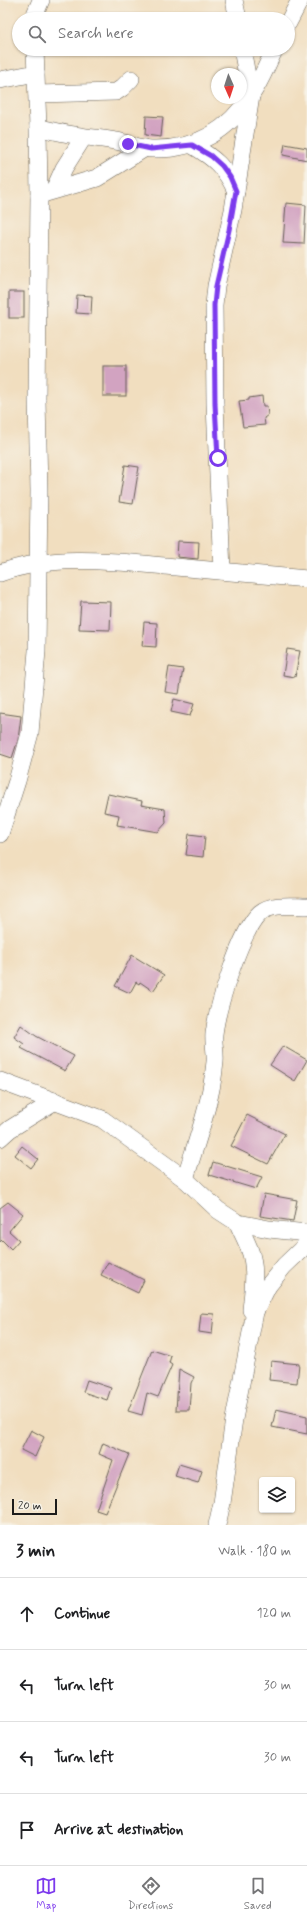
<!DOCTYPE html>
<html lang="en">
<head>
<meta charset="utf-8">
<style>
	body { margin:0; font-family:Mynerve,sans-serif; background:#f6f6f6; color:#202124 }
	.controls { position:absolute; right:12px; bottom:12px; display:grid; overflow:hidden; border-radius:4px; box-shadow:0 1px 3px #0004 }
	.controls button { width:36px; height:36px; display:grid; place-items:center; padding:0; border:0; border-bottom:1px solid #e0e0e0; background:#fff; color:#202124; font:20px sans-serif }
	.compass { position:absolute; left:211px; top:68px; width:36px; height:36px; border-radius:50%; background:#fff; box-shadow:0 1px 3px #0004; rotate:177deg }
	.scale { position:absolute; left:12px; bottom:10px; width:45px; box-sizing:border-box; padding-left:4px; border:2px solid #1c1c1c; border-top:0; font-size:11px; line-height:14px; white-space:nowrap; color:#1c1c1c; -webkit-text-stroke:3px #f7f3e8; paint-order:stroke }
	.stop { position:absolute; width:12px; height:12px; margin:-9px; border:3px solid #7c3aed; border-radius:50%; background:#fff }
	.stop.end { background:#7c3aed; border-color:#fff; box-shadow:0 1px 4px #0008 }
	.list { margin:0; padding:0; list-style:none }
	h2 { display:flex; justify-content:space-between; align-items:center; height:52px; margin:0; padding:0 16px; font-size:17px }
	h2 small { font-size:13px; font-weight:400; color:#757577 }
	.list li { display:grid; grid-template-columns:26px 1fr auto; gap:12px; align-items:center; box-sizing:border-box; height:72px; padding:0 16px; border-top:1px solid #e0e0e0 }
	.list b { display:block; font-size:15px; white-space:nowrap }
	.list em { font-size:13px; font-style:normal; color:#757577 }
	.icon { flex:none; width:22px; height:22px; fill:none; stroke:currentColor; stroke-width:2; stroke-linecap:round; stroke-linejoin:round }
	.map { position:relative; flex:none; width:307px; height:1525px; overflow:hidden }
	.search { position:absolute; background:#fff; box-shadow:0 1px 3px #0004; left:12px; right:12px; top:12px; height:44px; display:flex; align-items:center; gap:10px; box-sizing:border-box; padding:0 14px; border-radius:22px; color:#757577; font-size:15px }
	.sheet { height:340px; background:#fff }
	nav { display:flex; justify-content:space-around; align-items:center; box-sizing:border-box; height:56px; border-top:1px solid #e0e0e0; background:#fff; font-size:11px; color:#757577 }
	nav a { display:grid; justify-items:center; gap:2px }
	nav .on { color:#7c3aed }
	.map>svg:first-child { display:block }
	.building { fill:#d2a3c1 }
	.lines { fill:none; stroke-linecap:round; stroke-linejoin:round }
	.minor-casing { stroke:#676055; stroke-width:18 }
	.minor { stroke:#fff; stroke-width:17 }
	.route { stroke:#7c3aed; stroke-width:5 }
</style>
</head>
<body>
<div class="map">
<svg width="307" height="1525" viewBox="0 0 307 1525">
	<rect width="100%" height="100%" fill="#f7f3e8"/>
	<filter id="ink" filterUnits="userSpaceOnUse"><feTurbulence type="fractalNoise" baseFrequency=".025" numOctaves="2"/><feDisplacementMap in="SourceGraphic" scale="8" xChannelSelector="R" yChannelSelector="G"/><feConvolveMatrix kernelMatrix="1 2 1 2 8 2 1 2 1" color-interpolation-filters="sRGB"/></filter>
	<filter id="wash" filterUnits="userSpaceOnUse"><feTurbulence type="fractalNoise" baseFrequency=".012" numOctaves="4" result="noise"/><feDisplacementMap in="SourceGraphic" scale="16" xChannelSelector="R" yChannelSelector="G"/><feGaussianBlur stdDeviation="0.9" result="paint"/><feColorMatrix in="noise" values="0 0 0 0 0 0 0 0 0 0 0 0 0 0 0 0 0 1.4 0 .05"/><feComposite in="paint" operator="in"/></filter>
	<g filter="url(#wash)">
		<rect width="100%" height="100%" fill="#f1debf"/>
		<g id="blocks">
			<g class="building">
				<path d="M146,116L163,117L161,137L145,135Z"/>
				<path d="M285,144L307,148V160L283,155Z"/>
				<path d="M286,203L306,205L304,244L283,243Z"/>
				<rect x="9" y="292" width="15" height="26"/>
				<path d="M77,295L92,296L91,314L76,313Z"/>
				<rect x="103" y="366" width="23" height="30"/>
				<path d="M262,396L263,406H267L268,415L264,418L265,425L243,427L239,401L249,400V398Z"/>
				<path d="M125,465L139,467L133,504L119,502Z"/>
				<path d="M178,541L199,542L198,559L177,557Z"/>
				<path d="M81,601L111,602L110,630L79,629Z"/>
				<path d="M144,622L157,623L156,647L142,646Z"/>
				<path d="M287,649L300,651L295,677L283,675Z"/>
				<path d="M169,667L183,669L179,694L165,692Z"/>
				<path d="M174,699L194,704L190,716L171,712Z"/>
				<path d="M0,713L21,716L18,740L12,758L0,754Z"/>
				<path d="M108,794L142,801L141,805L165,809L166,823L158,832L117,825L119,815L104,812Z"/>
				<path d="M189,834L205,836L203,857L186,855Z"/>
				<path d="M132,955L164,975L153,991L140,982L139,984L136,982L130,993L115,986Z"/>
				<path d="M21,1025L36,1036L74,1056L65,1071L21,1048L24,1044L14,1037Z"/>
				<path d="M283,1046L307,1060L295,1081L270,1065Z"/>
				<path d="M247,1115L285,1134L268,1164L231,1146Z"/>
				<path d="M22,1146L38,1159L31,1168L15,1155Z"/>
				<path d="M213,1162L262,1177L256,1189L209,1175Z"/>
				<path d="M264,1194L297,1200L293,1221L260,1216Z"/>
				<path d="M8,1202L23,1214L9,1231L19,1240L11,1249L2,1240L0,1242V1208Z"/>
				<path d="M108,1262L144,1280L138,1293L101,1275Z"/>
				<path d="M201,1313L214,1314L212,1334L199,1332Z"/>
				<path d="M152,1350L171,1356L169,1363L172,1365L158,1397L147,1393L142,1415L128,1411Z"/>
				<path d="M271,1361L299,1364L297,1383L269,1380Z"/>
				<path d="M179,1369L194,1377L191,1383L189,1410H176Z"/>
				<path d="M87,1380L111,1388L107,1400L83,1392Z"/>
				<path d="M276,1409L307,1416V1434L272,1427Z"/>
				<path d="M31,1430L44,1437L35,1457L21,1450Z"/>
				<path d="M103,1443L129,1454L105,1513L96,1510L113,1460L99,1454Z"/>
				<path d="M179,1464L202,1471L198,1483L175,1476Z"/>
			</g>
		</g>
	</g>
	<g filter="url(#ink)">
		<use href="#blocks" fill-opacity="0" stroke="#676055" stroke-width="1"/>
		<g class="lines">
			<defs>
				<g id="minor">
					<path d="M234,0L238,19"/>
					<path d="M33,19L41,0"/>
					<path d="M288,23L300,0"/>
					<path d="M0,80L36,73"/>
					<path d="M37,94L116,92L122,88L131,79"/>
					<path d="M38,127C64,135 90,137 116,141C128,143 140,149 152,149C195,150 228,132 251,95C261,81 267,64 275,49"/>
					<path d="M192,145C214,158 225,167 236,191"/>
					<path d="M54,190L64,168L83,138"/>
					<path d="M39,195L97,178L145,148"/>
					<path d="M222,571L215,404L214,305L216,286L233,210L251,96L242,49"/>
					<path d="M0,573C53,554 111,561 165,566C212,570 260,575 307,579"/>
					<path d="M0,834L17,781L30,733L37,651L39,491L37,400L39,195L38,127L35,49"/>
					<path d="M0,1081L102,1119L185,1179L218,1210L238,1223L269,1229L307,1233"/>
					<path d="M0,1138L10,1129L55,1101"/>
					<path d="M185,1179C194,1149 205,1120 211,1089C213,1080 214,1070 215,1062C216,1053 213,1043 214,1034C217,1008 241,930 260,913C271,903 293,906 307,906"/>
					<path d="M238,1223C241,1231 246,1240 249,1248C257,1268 253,1290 251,1310"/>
					<path d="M217,1525L222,1503L234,1419L255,1312L268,1286L284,1266L307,1244"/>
				</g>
			</defs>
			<use href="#minor" class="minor-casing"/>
			<use href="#minor" class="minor"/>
		</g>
	</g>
	<g class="lines" filter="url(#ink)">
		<path class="route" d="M128,144L151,149L192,145L211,156L222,166L230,177L236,191L229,230L216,286L214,305L215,404L218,458"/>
	</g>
</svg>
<div class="controls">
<button><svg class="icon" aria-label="layers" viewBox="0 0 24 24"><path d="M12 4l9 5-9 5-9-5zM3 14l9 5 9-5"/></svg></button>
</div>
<svg class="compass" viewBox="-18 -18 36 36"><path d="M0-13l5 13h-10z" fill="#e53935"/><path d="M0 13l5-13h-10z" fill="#757577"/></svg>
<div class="scale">20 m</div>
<div class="stop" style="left:218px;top:458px"></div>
<div class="stop end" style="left:128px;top:144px"></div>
<div class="search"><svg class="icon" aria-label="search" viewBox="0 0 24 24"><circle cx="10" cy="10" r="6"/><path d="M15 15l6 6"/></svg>Search here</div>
</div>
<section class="sheet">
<h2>3 min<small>Walk · 180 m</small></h2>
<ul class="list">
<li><svg class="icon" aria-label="ahead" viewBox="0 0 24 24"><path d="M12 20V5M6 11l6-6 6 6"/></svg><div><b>Continue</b></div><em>120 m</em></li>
<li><svg class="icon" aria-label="left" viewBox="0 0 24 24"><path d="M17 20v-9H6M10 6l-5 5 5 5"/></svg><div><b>Turn left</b></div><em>30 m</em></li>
<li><svg class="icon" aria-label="left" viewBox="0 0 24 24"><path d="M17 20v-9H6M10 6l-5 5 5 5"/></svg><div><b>Turn left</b></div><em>30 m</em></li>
<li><svg class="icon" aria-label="arrive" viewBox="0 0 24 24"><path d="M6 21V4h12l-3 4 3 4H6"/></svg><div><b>Arrive at destination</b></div></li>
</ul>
</section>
<nav>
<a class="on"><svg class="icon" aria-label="map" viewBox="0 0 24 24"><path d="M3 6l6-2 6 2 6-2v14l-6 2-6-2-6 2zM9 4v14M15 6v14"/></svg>Map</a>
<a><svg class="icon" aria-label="directions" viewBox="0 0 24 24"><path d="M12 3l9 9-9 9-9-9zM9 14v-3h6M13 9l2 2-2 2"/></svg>Directions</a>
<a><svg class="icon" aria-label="saved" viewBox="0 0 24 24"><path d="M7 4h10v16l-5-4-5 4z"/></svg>Saved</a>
</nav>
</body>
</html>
